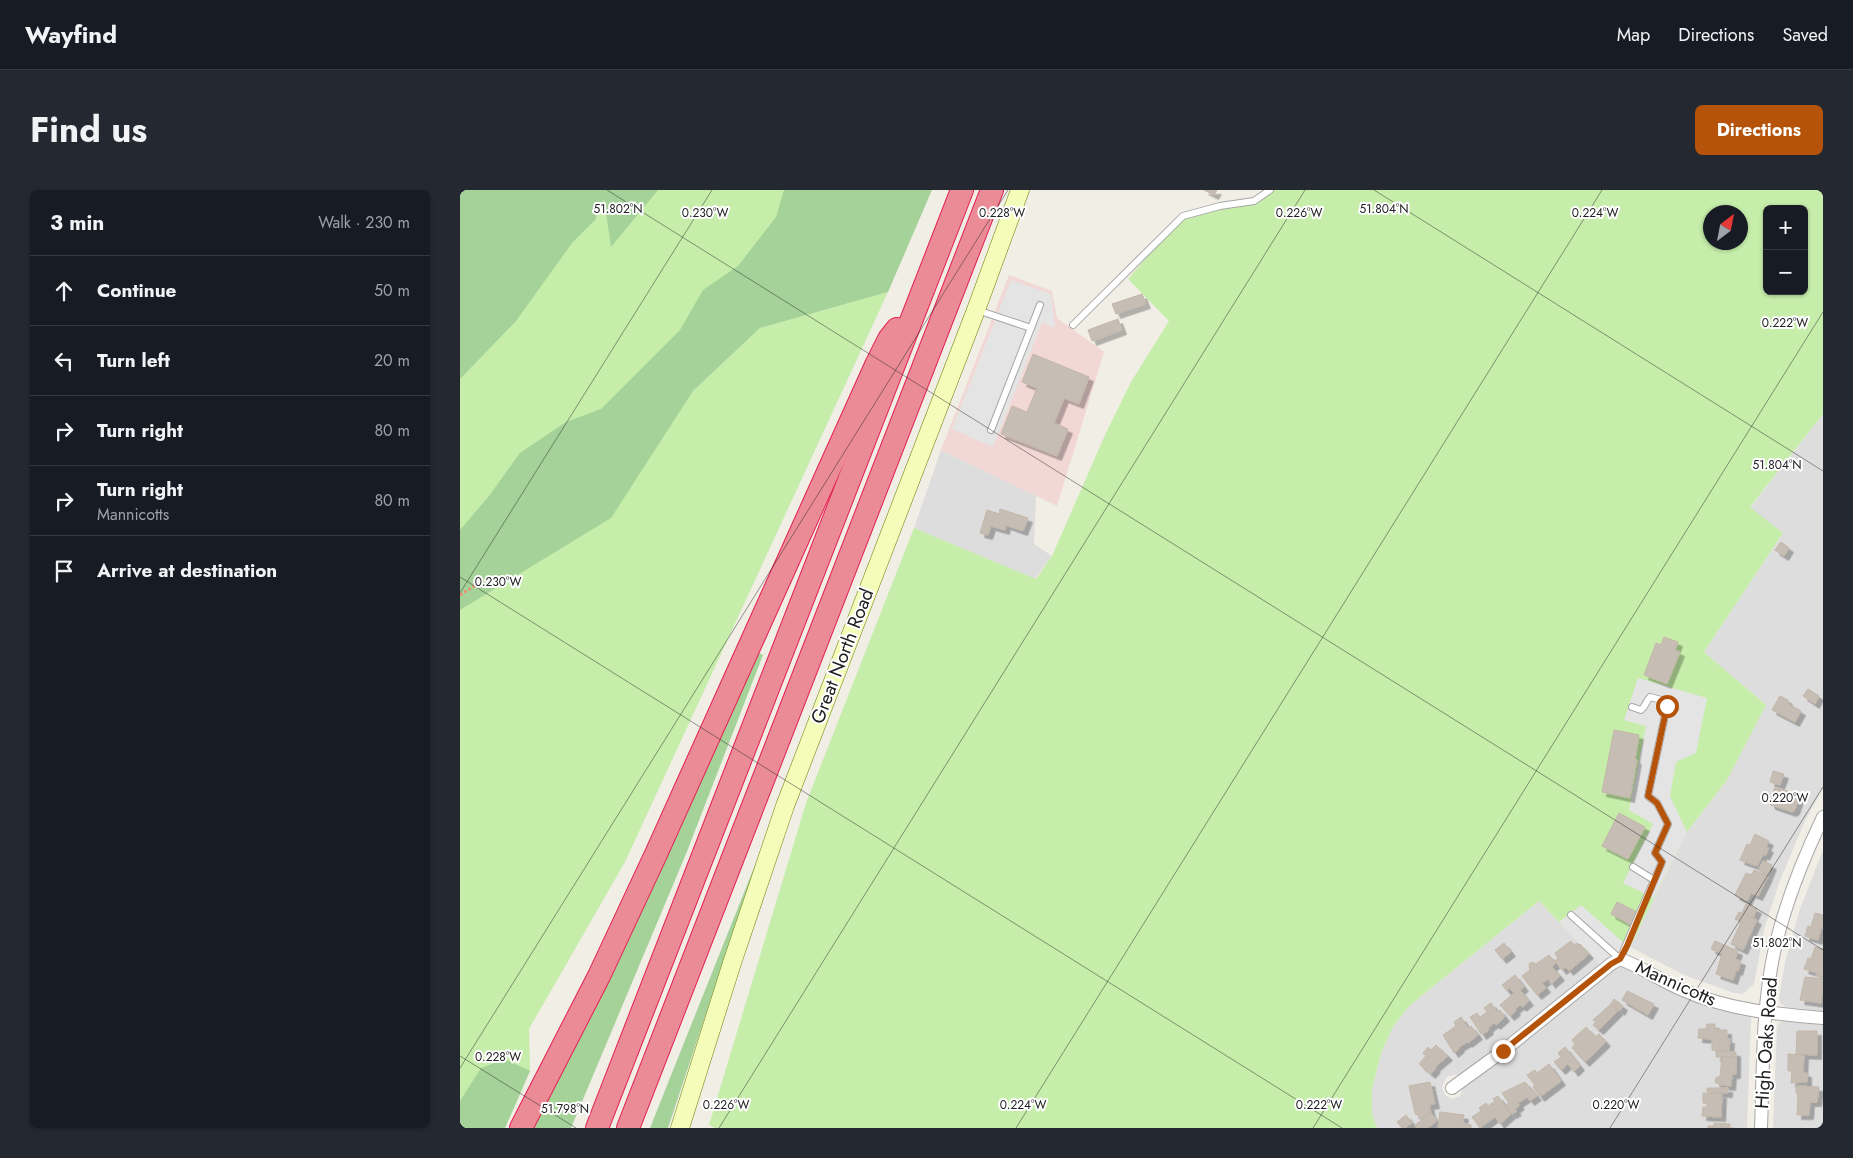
<!DOCTYPE html>
<html lang="en">
<head>
<meta charset="utf-8">
<style>
  :root { --surface:#171b24; --page:#242831; --text:#f1f3f6; --muted:#9ea1a6; --line:#363941; --accent:#b45309 }
  body { margin:0; font-family:Jost,sans-serif; background:var(--page); color:var(--text) }
  .controls { position:absolute; right:15px; top:15px; display:grid; overflow:hidden; border-radius:8px; box-shadow:0 1px 4px #0004 }
  .controls button { width:45px; height:45px; display:grid; place-items:center; padding:0; border:0; border-bottom:1px solid var(--line); background:var(--surface); color:var(--text); font:25px sans-serif }
  .compass { position:absolute; left:1243px; top:15px; width:45px; height:45px; border-radius:50%; background:var(--surface); box-shadow:0 1px 4px #0004; rotate:32deg }
  .stop { position:absolute; width:15px; height:15px; margin:-11px; border:4px solid #b45309; border-radius:50%; background:#fff }
  .stop.end { background:#b45309; border-color:#fff; box-shadow:0 1px 5px #0008 }
  .list { margin:0; padding:0; list-style:none }
  h2 { display:flex; justify-content:space-between; align-items:center; height:65px; margin:0; padding:0 20px; font-size:21px }
  h2 small { font-size:16px; font-weight:400; color:var(--muted) }
  .list li { display:grid; grid-template-columns:32px 1fr auto; gap:15px; align-items:center; box-sizing:border-box; height:70px; padding:0 20px; border-top:1px solid var(--line) }
  .list b { display:block; font-size:19px; white-space:nowrap }
  .list p { margin:0; font-size:16px; white-space:nowrap; color:var(--muted) }
  .list em { font-size:16px; font-style:normal; color:var(--muted) }
  .icon { flex:none; width:28px; height:28px; fill:none; stroke:currentColor; stroke-width:2; stroke-linecap:round; stroke-linejoin:round }
  .map { position:relative; flex:none; width:1363px; height:938px; overflow:hidden; border-radius:8px }
  header { display:flex; align-items:center; gap:30px; box-sizing:border-box; height:70px; padding:0 25px; background:var(--surface); border-bottom:1px solid var(--line) }
  header strong { font-size:24px }
  nav { display:flex; gap:28px; margin-inline-start:auto; font-size:18px }
  .intro { display:flex; align-items:center; justify-content:space-between; box-sizing:border-box; height:120px; padding:0 30px }
  h1 { margin:0; font-size:35px }
  .button { padding:12px 22px; border-radius:8px; background:var(--accent); color:#fff; font-size:18px; font-weight:700 }
  main { display:flex; gap:30px; padding:0 30px }
  aside { flex:1; background:var(--surface); border-radius:8px; box-shadow:0 1px 4px #0004 }
  .map>svg:first-child { display:block }
  .residential { fill:#dedddd }
  .commercial { fill:#f2d8d5 }
  .grass { fill:#c6edaa; fill-rule:evenodd }
  .forest { fill:#a5d299 }
  .parking { fill:#e4e4e4 }
  .building { fill:#c6beb5; stroke:#c3b6a8; filter:url(#shadow) }
  .lines { fill:none; stroke-linecap:round; stroke-linejoin:round }
  .lane-casing { stroke:#a7a7a7; stroke-width:8 }
  .street-casing { stroke:#a7a7a7; stroke-width:14 }
  .secondary-casing { stroke:#667e00; stroke-width:19 }
  .highway-casing { stroke:#e31f53; stroke-width:24 }
  .path { stroke:#ff8469; stroke-width:2.5; stroke-dasharray:2.5 2.5; stroke-linecap:butt }
  .lane { stroke:#fff; stroke-width:6 }
  .street { stroke:#fff; stroke-width:12 }
  .secondary { stroke:#f3fcb9; stroke-width:18 }
  .highway { stroke:#eb8b95; stroke-width:22 }
  .route { stroke:#b45309; stroke-width:6 }
  .ticks { fill:none; stroke:#202020; stroke-width:1; stroke-opacity:0.45 }
  .labels { text-anchor:middle; dominant-baseline:central; stroke-width:4; stroke-linejoin:round; paint-order:stroke }
  .street-label { font-size:19px; fill:#202020; stroke:#fff }
  .ticks-label { font-size:12px; text-anchor:middle; fill:#202020; stroke:#fff; stroke-width:4; stroke-linejoin:round; paint-order:stroke }
</style>
</head>
<body>
<header>
<strong>Wayfind</strong>
<nav><a>Map</a><a>Directions</a><a>Saved</a></nav>
</header>
<div class="intro"><h1>Find us</h1><a class="button">Directions</a></div>
<main>
<aside>
<h2>3 min<small>Walk · 230 m</small></h2>
<ul class="list">
<li><svg class="icon" aria-label="ahead" viewBox="0 0 24 24"><path d="M12 20V5M6 11l6-6 6 6"/></svg><div><b>Continue</b></div><em>50 m</em></li>
<li><svg class="icon" aria-label="left" viewBox="0 0 24 24"><path d="M17 20v-9H6M10 6l-5 5 5 5"/></svg><div><b>Turn left</b></div><em>20 m</em></li>
<li><svg class="icon" aria-label="right" viewBox="0 0 24 24"><path d="M7 20v-9h11M14 6l5 5-5 5"/></svg><div><b>Turn right</b></div><em>80 m</em></li>
<li><svg class="icon" aria-label="right" viewBox="0 0 24 24"><path d="M7 20v-9h11M14 6l5 5-5 5"/></svg><div><b>Turn right</b><p>Mannicotts</p></div><em>80 m</em></li>
<li><svg class="icon" aria-label="arrive" viewBox="0 0 24 24"><path d="M6 21V4h12l-3 4 3 4H6"/></svg><div><b>Arrive at destination</b></div></li>
</ul>
</aside>
<div class="map">
<svg width="1363" height="938" viewBox="0 0 1363 938">
  <defs>
    <filter id="shadow"><feDropShadow dx="4.5" dy="4.5" stdDeviation="0" flood-color="#0004"/></filter>
  </defs>
  <rect width="100%" height="100%" fill="#f1eee6"/>
  <g class="residential">
    <polygon points="1363,224 1363,598 1344,633 1319,693 1304,740 1294,794 1283,804 1274,803 1224,785 1170,757 1227,642 1267,590 1306,515 1244,462 1323,343 1290,318"/>
    <polygon points="481,260 576,306 574,354 592,366 575,389 454,338"/>
    <polygon points="1363,660 1363,821 1326,817 1320,813 1319,808 1326,768 1340,719"/>
    <polygon points="1079,711 1141,776 1005,884 988,886 986,888 982,897 985,905 992,909 1000,906 1004,894 1159,775 1291,827 1287,938 917,938 912,924 912,900 921,863 933,837 949,816"/>
    <polygon points="1323,831 1363,835 1363,938 1313,938 1317,838 1319,833"/>
  </g>
  <polygon class="commercial" points="549,85 592,101 597,128 644,162 597,316 481,260"/>
  <g class="grass">
    <polygon points="0,0 351,0 224,180 0,362"/>
    <path d="M 810,0 L 1363,0 L 1363,224 L 1290,317 L 1323,343 L 1244,462 L 1306,515 L 1267,590 L 1227,642 L 1170,757 L 1164,754 L 1141,776 L 1079,711 L 949,816 L 933,837 L 921,863 L 912,900 L 912,924 L 917,938 L 255,938 L 249,935 L 346,613 L 454,338 L 576,389 L 592,366 L 645,245 L 671,192 L 709,131 L 668,89 L 723,26 L 794,11 ZM 1307,19 L 1344,19 L 1344,101 L 1307,101 ZM 1250,22 L 1280,22 L 1280,52 L 1250,52 Z"/>
    <polygon points="428,102 165,672 69,839 70,881 45,938 0,938 0,420 300,138"/>
  </g>
  <g class="forest">
    <polygon points="0,0 198,0 151,57 144,9 135,30 112,53 56,131 0,189"/>
    <polygon points="324,0 472,0 428,102 300,138 233,201 151,328 0,420 0,340 29,306 60,263 106,232 141,219 220,140 243,100 278,76 316,27"/>
    <polygon points="295,461 303,465 226,664 111,938 71,938"/>
    <polygon points="297,670 208,938 190,938"/>
    <polygon points="45,869 70,881 45,938 0,938 0,911 21,878"/>
  </g>
  <g class="parking">
    <polygon points="551,90 591,104 595,138 582,133 533,257 492,239"/>
    <polygon points="1178,488 1247,508 1236,563 1216,572 1210,606 1227,642 1194,708 1163,693 1193,634 1169,620 1186,536 1164,530"/>
    <polygon points="1121,715 1165,754 1141,776 1099,732"/>
  </g>
  <g class="building">
    <polygon points="744,0 757,0 754,5"/>
    <polygon points="682,104 686,114 656,124 652,114"/>
    <polygon points="658,129 662,140 632,151 628,140"/>
    <polygon points="573,164 629,187 619,214 604,208 594,233 608,239 597,266 541,244 552,216 567,222 577,198 562,192"/>
    <polygon points="540,319 568,328 563,341 546,335 545,340 531,336 528,345 520,343 527,320 539,324"/>
    <polygon points="1321,352 1329,358 1324,366 1315,360"/>
    <polygon points="1204,447 1218,452 1215,460 1220,462 1207,494 1184,485 1196,453 1201,455"/>
    <polygon points="1348,499 1359,506 1355,514 1343,506"/>
    <polygon points="1320,506 1328,510 1327,513 1341,521 1335,532 1312,520"/>
    <polygon points="1154,540 1179,545 1175,569 1177,570 1170,608 1142,602"/>
    <polygon points="1313,581 1324,584 1320,595 1310,592"/>
    <polygon points="1315,597 1340,605 1335,620 1332,622 1311,615 1310,612"/>
    <polygon points="1159,623 1185,637 1168,669 1142,656"/>
    <polygon points="1295,644 1309,651 1306,657 1309,658 1305,666 1303,664 1297,676 1280,670 1287,654 1290,655"/>
    <polygon points="1303,671 1312,675 1308,685 1298,680"/>
    <polygon points="1294,680 1308,686 1298,706 1291,703 1287,711 1275,705 1286,683 1291,685"/>
    <polygon points="1157,712 1177,722 1171,735 1151,724"/>
    <polygon points="1286,714 1297,719 1293,728 1282,723"/>
    <polygon points="1279,722 1297,730 1283,760 1271,754 1281,732 1275,729"/>
    <polygon points="1355,723 1363,725 1363,739 1361,738 1358,750 1345,746 1348,736 1351,737"/>
    <polygon points="1111,751 1114,755 1117,753 1119,755 1120,754 1129,764 1109,781 1106,777 1102,780 1095,771 1098,768 1095,763"/>
    <polygon points="1255,751 1278,761 1275,769 1281,771 1278,781 1276,780 1273,790 1256,784 1262,764 1251,759"/>
    <polygon points="1044,753 1051,762 1042,769 1035,760"/>
    <polygon points="1355,757 1363,759 1363,787 1356,785 1357,783 1344,779 1348,768 1351,769"/>
    <polygon points="1089,765 1096,773 1092,777 1100,786 1091,794 1088,789 1082,793 1086,798 1077,805 1062,786 1070,780 1069,774 1072,772 1076,774"/>
    <polygon points="1055,785 1064,797 1060,800 1069,811 1062,817 1060,815 1055,819 1056,821 1050,826 1040,815 1054,803 1050,798 1047,801 1042,795"/>
    <polygon points="1345,787 1363,789 1361,813 1340,810"/>
    <polygon points="1167,801 1194,814 1188,825 1162,810"/>
    <polygon points="1154,809 1163,816 1160,821 1151,814"/>
    <polygon points="1031,813 1037,822 1040,820 1045,827 1036,835 1034,833 1028,838 1029,840 1022,845 1010,827 1017,823 1020,827 1027,822 1024,818"/>
    <polygon points="1151,814 1158,821 1139,840 1133,835 1136,832 1133,830"/>
    <polygon points="1001,827 1008,838 1011,836 1018,845 1008,853 1007,852 999,857 1000,858 994,863 983,845 996,836 994,832"/>
    <polygon points="1247,834 1255,834 1255,840 1267,840 1267,849 1270,849 1269,861 1252,860 1252,849 1238,848 1239,839 1246,839"/>
    <polygon points="1126,837 1136,847 1139,844 1146,852 1125,872 1112,858 1115,854 1112,850"/>
    <polygon points="1337,841 1357,841 1357,865 1336,864"/>
    <polygon points="976,855 988,866 975,877 976,878 971,884 959,874 966,866 963,863 968,857 971,860"/>
    <polygon points="1105,857 1120,876 1114,882 1108,874 1101,880 1094,872 1101,867 1098,863"/>
    <polygon points="1257,861 1276,862 1276,867 1256,867"/>
    <polygon points="1328,864 1344,865 1343,882 1347,883 1347,892 1331,893 1332,881 1328,881"/>
    <polygon points="1262,867 1276,867 1276,884 1272,884 1271,896 1260,895 1255,892 1256,888 1260,886"/>
    <polygon points="1089,874 1101,891 1080,907 1073,897 1075,895 1067,885 1075,880 1077,883"/>
    <polygon points="970,892 975,914 969,915 971,923 959,929 958,924 956,925 954,919 949,896"/>
    <polygon points="1065,892 1077,906 1070,911 1067,907 1058,913 1060,915 1055,919 1057,921 1052,924 1046,915 1049,913 1042,903"/>
    <polygon points="1336,896 1359,897 1357,912 1350,912 1349,925 1337,925 1338,904 1336,903"/>
    <polygon points="1247,898 1268,898 1268,903 1247,902"/>
    <polygon points="1243,903 1262,904 1261,927 1242,926 1243,917 1247,917 1248,914 1243,913"/>
    <polygon points="1038,906 1051,924 1040,934 1035,927 1020,938 1012,927 1021,921 1019,918 1026,913 1028,916 1035,911 1033,909"/>
    <polygon points="980,922 1004,925 1003,933 1011,935 1011,938 978,938"/>
    <polygon points="971,923 977,931 967,938 957,938 955,935"/>
    <polygon points="946,925 952,933 945,938 942,938 937,932"/>
    <polygon points="1254,933 1270,934 1270,938 1248,938 1248,936 1254,936"/>
  </g>
  <g class="lines">
    <defs>
      <g id="lane">
        <polyline points="517,120 571,138"/>
        <polyline points="613,135 723,26 760,16 794,11 810,0"/>
        <polyline points="531,240 580,115"/>
        <polyline points="1173,677 1194,690"/>
        <path d="M 1111,725 L 1160,769 L 1202,672 L 1195,663 L 1208,634 L 1197,613 L 1188,606 L 1207,516 L 1205,511 L 1190,507 C 1186,511 1186,516 1181,520 L 1172,517"/>
      </g>
      <g id="street">
        <path d="M 992,898 L 1043,861 L 1151,774 L 1160,769 C 1182,777 1201,791 1223,800 C 1268,820 1315,824 1363,828"/>
        <path d="M 1301,938 C 1303,885 1302,831 1311,778 C 1320,725 1340,675 1363,627"/>
      </g>
      <polyline id="secondary" points="220,938 272,773 325,616 516,120 560,0"/>
      <g id="highway">
        <polyline points="61,938 139,786 196,664 417,173 429,149 437,139"/>
        <polyline points="137,938 502,0"/>
        <polyline points="168,938 532,0"/>
      </g>
    </defs>
    <use href="#lane" class="lane-casing"/>
    <use href="#street" class="street-casing"/>
    <use href="#secondary" class="secondary-casing"/>
    <use href="#highway" class="highway-casing"/>
    <polyline class="path" points="0,405 27,388"/>
    <use href="#lane" class="lane"/>
    <use href="#street" class="street"/>
    <use href="#secondary" class="secondary"/>
    <use href="#highway" class="highway"/>
  </g>
  <g class="lines">
    <polyline class="route" points="1043,861 1151,774 1160,769 1167,756 1202,672 1195,663 1208,634 1197,613 1188,606 1207,516"/>
  </g>
  <path class="ticks" d="M 147,0 L 1363,760M 914,0 L 1363,281M 0,387 L 882,938M 0,403 L 252,0M 0,866 L 116,938M 0,878 L 548,0M 259,938 L 845,0M 556,938 L 1142,0M 853,938 L 1363,122M 1150,938 L 1363,597"/>
  <g class="labels">
    <g class="street-label">
      <text transform="translate(382 466) rotate(-69)">Great North Road</text>
      <text transform="translate(1216 793) rotate(24)">Mannicotts</text>
      <text transform="translate(1306 853) rotate(-86)">High Oaks Road</text>
    </g>
  </g>
  <g class="ticks-label">
    <text x="158" y="23">51.802°N</text>
    <text x="924" y="23">51.804°N</text>
    <text x="245" y="27">0.230°W</text>
    <text x="542" y="27">0.228°W</text>
    <text x="839" y="27">0.226°W</text>
    <text x="1135" y="27">0.224°W</text>
    <text x="1325" y="137">0.222°W</text>
    <text x="1317" y="279">51.804°N</text>
    <text x="38" y="396">0.230°W</text>
    <text x="1325" y="612">0.220°W</text>
    <text x="1317" y="757">51.802°N</text>
    <text x="38" y="871">0.228°W</text>
    <text x="266" y="919">0.226°W</text>
    <text x="563" y="919">0.224°W</text>
    <text x="859" y="919">0.222°W</text>
    <text x="1156" y="919">0.220°W</text>
    <text x="105" y="923">51.798°N</text>
  </g>
</svg>
<div class="controls">
<button>+</button>
<button>−</button>
</div>
<svg class="compass" viewBox="-18 -18 36 36"><path d="M0-13l5 13h-10z" fill="#e53935"/><path d="M0 13l5-13h-10z" fill="#9ea1a6"/></svg>
<div class="stop" style="left:1207px;top:516px"></div>
<div class="stop end" style="left:1043px;top:861px"></div>
</div>
</main>
</body>
</html>
